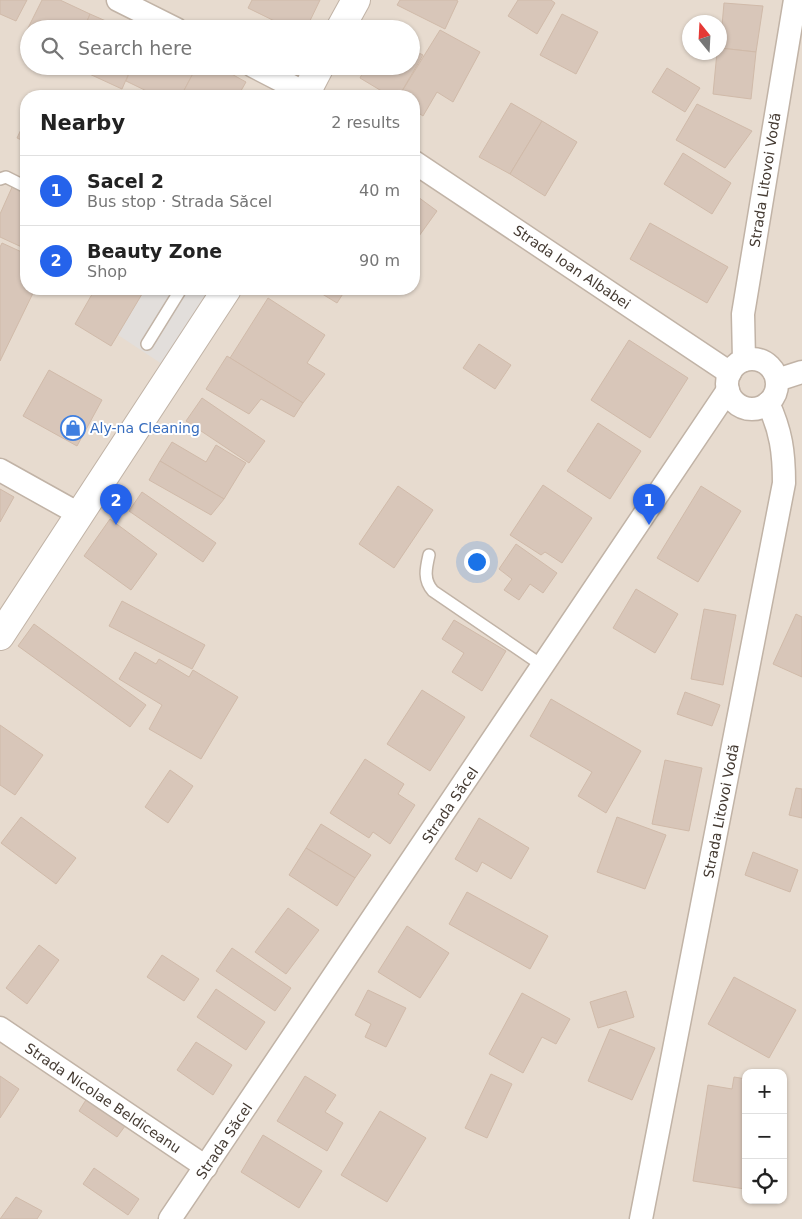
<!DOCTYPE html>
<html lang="en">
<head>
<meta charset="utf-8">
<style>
  :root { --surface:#fff; --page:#f2f2f2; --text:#222; --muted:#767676; --line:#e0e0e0; --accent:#2563eb }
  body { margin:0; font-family:"DejaVu Sans",sans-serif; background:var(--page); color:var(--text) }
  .controls { position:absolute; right:15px; bottom:15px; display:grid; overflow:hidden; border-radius:10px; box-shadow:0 1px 4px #0004 }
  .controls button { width:45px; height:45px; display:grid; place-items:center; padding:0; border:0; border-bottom:1px solid var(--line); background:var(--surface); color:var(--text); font:25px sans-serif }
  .compass { position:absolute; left:682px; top:15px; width:45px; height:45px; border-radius:50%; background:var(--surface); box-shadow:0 1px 4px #0004; rotate:342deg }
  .you { position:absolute; left:476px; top:561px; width:18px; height:18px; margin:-12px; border:4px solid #fff; border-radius:50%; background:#1a73e8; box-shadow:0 0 0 8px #1a73e833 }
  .badge { display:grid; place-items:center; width:32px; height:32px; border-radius:50%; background:var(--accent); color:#fff; font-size:16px; font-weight:700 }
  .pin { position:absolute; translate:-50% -41px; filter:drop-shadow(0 1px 2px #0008) }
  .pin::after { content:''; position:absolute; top:26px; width:18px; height:15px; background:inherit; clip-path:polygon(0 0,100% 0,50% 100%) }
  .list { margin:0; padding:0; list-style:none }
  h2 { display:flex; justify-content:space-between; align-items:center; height:65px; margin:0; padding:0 20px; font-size:21px }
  h2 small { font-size:16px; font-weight:400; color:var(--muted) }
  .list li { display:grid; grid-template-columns:32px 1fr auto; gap:15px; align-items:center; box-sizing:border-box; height:70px; padding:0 20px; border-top:1px solid var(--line) }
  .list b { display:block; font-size:19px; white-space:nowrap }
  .list p { margin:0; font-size:16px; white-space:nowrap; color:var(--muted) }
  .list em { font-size:16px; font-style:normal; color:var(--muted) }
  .icon { flex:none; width:28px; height:28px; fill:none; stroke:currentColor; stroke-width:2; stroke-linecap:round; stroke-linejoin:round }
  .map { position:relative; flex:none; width:802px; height:1219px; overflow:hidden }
  .search { position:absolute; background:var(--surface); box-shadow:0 1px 4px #0004; left:20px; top:20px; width:400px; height:55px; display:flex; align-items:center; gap:12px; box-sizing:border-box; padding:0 18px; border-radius:28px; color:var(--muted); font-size:19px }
  .panel { position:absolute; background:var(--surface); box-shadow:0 1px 4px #0004; left:20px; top:90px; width:400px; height:205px; border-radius:20px }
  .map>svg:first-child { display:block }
  .residential { fill:#e7dbcf; fill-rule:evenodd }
  .parking { fill:#e2dedb }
  .building { fill:#d8c6b9; stroke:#d0baa9 }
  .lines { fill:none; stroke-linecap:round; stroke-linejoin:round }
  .service-casing { stroke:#c1b3a6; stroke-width:14 }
  .minor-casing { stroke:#c1b3a6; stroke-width:25 }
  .tertiary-casing { stroke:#c1b3a6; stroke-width:30 }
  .service { stroke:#fff; stroke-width:11 }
  .minor { stroke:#fff; stroke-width:22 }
  .tertiary { stroke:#fff; stroke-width:28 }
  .labels { text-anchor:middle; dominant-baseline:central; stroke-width:4; stroke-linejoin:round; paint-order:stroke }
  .street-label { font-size:14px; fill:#443a32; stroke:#fff }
  .shop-label { font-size:14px; fill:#366cbe; stroke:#fff; text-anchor:start }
</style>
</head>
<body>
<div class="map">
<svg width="802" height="1219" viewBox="0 0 802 1219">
  <rect width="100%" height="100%" fill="#f2eae1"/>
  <path class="residential" d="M 0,0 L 802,0 L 802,1219 L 0,1219 ZM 690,22 L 720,22 L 720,52 L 690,52 ZM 29,29 L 411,29 L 411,66 L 29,66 ZM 26,96 L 414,96 L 414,289 L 26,289 ZM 746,1073 L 783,1073 L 783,1200 L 746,1200 Z"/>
  <polygon class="parking" points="145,289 217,289 165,366 118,335"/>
  <g class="building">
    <polygon points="0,0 27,0 16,21 0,14"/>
    <polygon points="42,0 60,0 90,14 84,29 29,29 29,46 21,42"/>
    <polygon points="252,0 320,0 306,29 291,29 248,8"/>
    <polygon points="400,0 456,0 458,1 445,29 397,5"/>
    <polygon points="518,0 551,0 555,3 537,34 508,16"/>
    <polygon points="724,3 763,6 756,52 720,48"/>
    <polygon points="90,14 124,29 84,29"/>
    <polygon points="562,14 598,32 576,74 540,55"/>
    <polygon points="440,30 480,52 453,102 437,92 423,116 414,110 414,96 399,96"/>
    <polygon points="720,48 756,52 751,99 713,94 717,52 720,52"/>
    <polygon points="411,49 423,55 399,96 390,96 360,78 366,66 411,66"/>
    <polygon points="72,66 132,66 122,89"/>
    <polygon points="132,66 197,66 181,96 157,96 126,81"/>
    <polygon points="197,66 217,66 246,82 238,96 181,96"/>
    <polygon points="667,68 700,88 685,112 652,92"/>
    <polygon points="511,103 542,121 510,174 479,157"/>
    <polygon points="697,104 752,131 725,168 676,140"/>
    <polygon points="26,119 26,142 17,138"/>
    <polygon points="542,121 577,142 545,196 510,174"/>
    <polygon points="683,153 731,183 712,214 664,184"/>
    <polygon points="13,185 26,191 26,249 0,237 0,214"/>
    <polygon points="414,194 437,211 414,243"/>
    <polygon points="650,223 728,267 707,303 630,259"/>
    <polygon points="2,243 26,254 26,289 35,289 0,361 0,247"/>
    <polygon points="95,289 145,289 111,346 75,324"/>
    <polygon points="314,289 346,289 337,303"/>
    <polygon points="268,298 325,335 307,363 325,374 303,403 230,358"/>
    <polygon points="629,340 688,378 650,438 591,400"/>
    <polygon points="479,344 511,365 495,389 463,368"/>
    <polygon points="227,356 303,403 294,417 261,399 249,414 206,389"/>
    <polygon points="49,370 102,400 77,446 23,416"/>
    <polygon points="202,398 265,441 249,463 186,421"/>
    <polygon points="598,423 641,451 610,499 567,471"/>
    <polygon points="172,442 206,462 216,445 246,463 224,499 160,461"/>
    <polygon points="160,461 224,499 211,515 149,480"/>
    <polygon points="543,485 592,518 562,563 545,552 541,555 510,535"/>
    <polygon points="398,486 433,510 394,568 359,544"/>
    <polygon points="701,486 741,511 698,582 657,558"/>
    <polygon points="0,489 14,497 0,522"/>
    <polygon points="142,492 216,543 203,562 129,511"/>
    <polygon points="110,519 157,554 131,590 84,556"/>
    <polygon points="516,544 557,573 543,593 530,584 519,600 504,590 512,579 499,569"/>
    <polygon points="636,589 678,614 655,653 613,628"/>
    <polygon points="122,601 205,645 192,669 109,626"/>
    <polygon points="704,609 736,615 723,685 691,679"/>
    <polygon points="796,614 802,617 802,677 773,664"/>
    <polygon points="454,620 506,651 482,691 452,672 464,653 442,639"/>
    <polygon points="34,624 146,705 130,727 18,646"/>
    <polygon points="135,652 156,664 159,659 189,677 193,670 238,697 201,759 149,729 162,705 119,679"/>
    <polygon points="422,690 465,717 430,771 387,744"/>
    <polygon points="685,692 720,705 712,726 677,714"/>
    <polygon points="551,699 641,751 606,813 578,796 592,772 530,736"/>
    <polygon points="0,725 43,755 15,795 0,785"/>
    <polygon points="365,759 404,784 398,794 415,805 390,844 373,832 369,838 330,813"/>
    <polygon points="665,760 702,768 689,831 652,824"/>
    <polygon points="170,770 193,786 168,823 145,807"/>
    <polygon points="796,788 802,789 802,818 789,815"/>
    <polygon points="21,817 76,858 56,884 1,843"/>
    <polygon points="617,817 666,835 645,889 597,872"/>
    <polygon points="479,818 529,848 511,879 482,862 477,872 455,859"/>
    <polygon points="321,824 371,855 355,878 306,848"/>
    <polygon points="306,848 355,878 337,906 289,875"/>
    <polygon points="753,852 798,870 790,892 745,875"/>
    <polygon points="467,892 548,936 530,969 449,924"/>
    <polygon points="288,908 319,930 286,974 255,952"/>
    <polygon points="407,926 449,953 420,998 378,972"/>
    <polygon points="39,945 59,960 27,1004 6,988"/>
    <polygon points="232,948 291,988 275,1011 216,971"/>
    <polygon points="162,955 199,979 184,1001 147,977"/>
    <polygon points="734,977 796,1010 769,1058 708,1024"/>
    <polygon points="216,989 265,1022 246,1050 197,1017"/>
    <polygon points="368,990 406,1008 386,1047 365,1037 371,1024 355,1015"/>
    <polygon points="626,991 634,1017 598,1028 590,1002"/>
    <polygon points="522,993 570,1019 556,1044 542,1037 523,1073 489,1054"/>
    <polygon points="610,1029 655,1048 632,1100 588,1081"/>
    <polygon points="196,1042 232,1065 213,1095 177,1070"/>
    <polygon points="491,1074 512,1084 487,1138 465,1128"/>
    <polygon points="0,1076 19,1089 0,1118"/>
    <polygon points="305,1076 336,1095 325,1112 343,1123 327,1151 277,1121"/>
    <polygon points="734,1077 746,1079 745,1189 693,1181 708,1085 732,1089"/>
    <polygon points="89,1095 128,1122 117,1137 79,1111"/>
    <polygon points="380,1111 426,1138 387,1202 341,1175"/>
    <polygon points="263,1135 322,1171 299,1208 241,1172"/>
    <polygon points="94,1168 139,1199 128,1215 83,1184"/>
    <polygon points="16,1197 42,1211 37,1219 0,1219"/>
  </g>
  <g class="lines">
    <defs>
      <g id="service">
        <polyline points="0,179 6,177 26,187"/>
        <polyline points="147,344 181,289"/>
        <path d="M 429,555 C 426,568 423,580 433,591 L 543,666"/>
      </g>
      <g id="minor">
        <polyline points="118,0 176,29"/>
        <polyline points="253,66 311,96"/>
        <polyline points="414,162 730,373"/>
        <circle cx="752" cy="384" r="25"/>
        <polyline points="744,360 743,314 795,0"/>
        <polyline points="777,380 802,372"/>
        <polyline points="0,470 79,514"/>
        <polyline points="0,1028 206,1167"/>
        <polyline points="170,1219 728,390"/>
        <path d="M 641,1219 L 784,483 C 784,452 781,431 768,403"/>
      </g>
      <g id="tertiary">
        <polyline points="340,29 356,0"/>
        <polyline points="307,96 306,93 320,66"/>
        <polyline points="0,636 227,289"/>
      </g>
    </defs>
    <use href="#service" class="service-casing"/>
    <use href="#minor" class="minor-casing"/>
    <use href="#tertiary" class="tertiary-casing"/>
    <use href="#service" class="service"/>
    <use href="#minor" class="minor"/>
    <use href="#tertiary" class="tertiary"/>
  </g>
  <defs>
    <symbol id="shop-ring" viewBox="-11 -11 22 22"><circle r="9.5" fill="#fff" stroke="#3f7fe0" stroke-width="1.5"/><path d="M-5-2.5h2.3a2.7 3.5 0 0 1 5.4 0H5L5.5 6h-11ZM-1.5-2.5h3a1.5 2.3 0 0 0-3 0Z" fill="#3f7fe0"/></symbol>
  </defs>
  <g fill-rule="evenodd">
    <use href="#shop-ring" x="59" y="414" width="28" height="28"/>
  </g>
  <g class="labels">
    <g class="street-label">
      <text transform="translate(765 180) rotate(-81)">Strada Litovoi Vodă</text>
      <text transform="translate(572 267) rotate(34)">Strada Ioan Albabei</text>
      <text transform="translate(450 805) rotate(-56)">Strada Săcel</text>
      <text transform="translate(721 811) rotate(-79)">Strada Litovoi Vodă</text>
      <text transform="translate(103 1098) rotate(34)">Strada Nicolae Beldiceanu</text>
      <text transform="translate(224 1141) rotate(-56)">Strada Săcel</text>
    </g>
    <g class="shop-label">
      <text x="90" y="428">Aly-na Cleaning</text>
    </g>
  </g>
</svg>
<div class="controls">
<button>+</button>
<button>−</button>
<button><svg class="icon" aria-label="locate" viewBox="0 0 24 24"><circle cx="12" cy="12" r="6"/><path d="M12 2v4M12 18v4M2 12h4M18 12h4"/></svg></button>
</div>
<svg class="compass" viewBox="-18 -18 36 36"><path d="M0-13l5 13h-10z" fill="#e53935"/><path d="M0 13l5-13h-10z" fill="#767676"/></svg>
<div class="you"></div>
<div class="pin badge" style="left:649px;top:525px">1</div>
<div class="pin badge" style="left:116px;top:525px">2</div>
<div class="search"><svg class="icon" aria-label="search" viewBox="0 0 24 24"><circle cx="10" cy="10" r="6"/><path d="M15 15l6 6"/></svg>Search here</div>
<section class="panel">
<h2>Nearby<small>2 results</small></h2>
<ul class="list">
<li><span class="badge">1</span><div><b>Sacel 2</b><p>Bus stop · Strada Săcel</p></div><em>40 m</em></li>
<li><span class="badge">2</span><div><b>Beauty Zone</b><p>Shop</p></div><em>90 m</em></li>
</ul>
</section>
</div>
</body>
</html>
